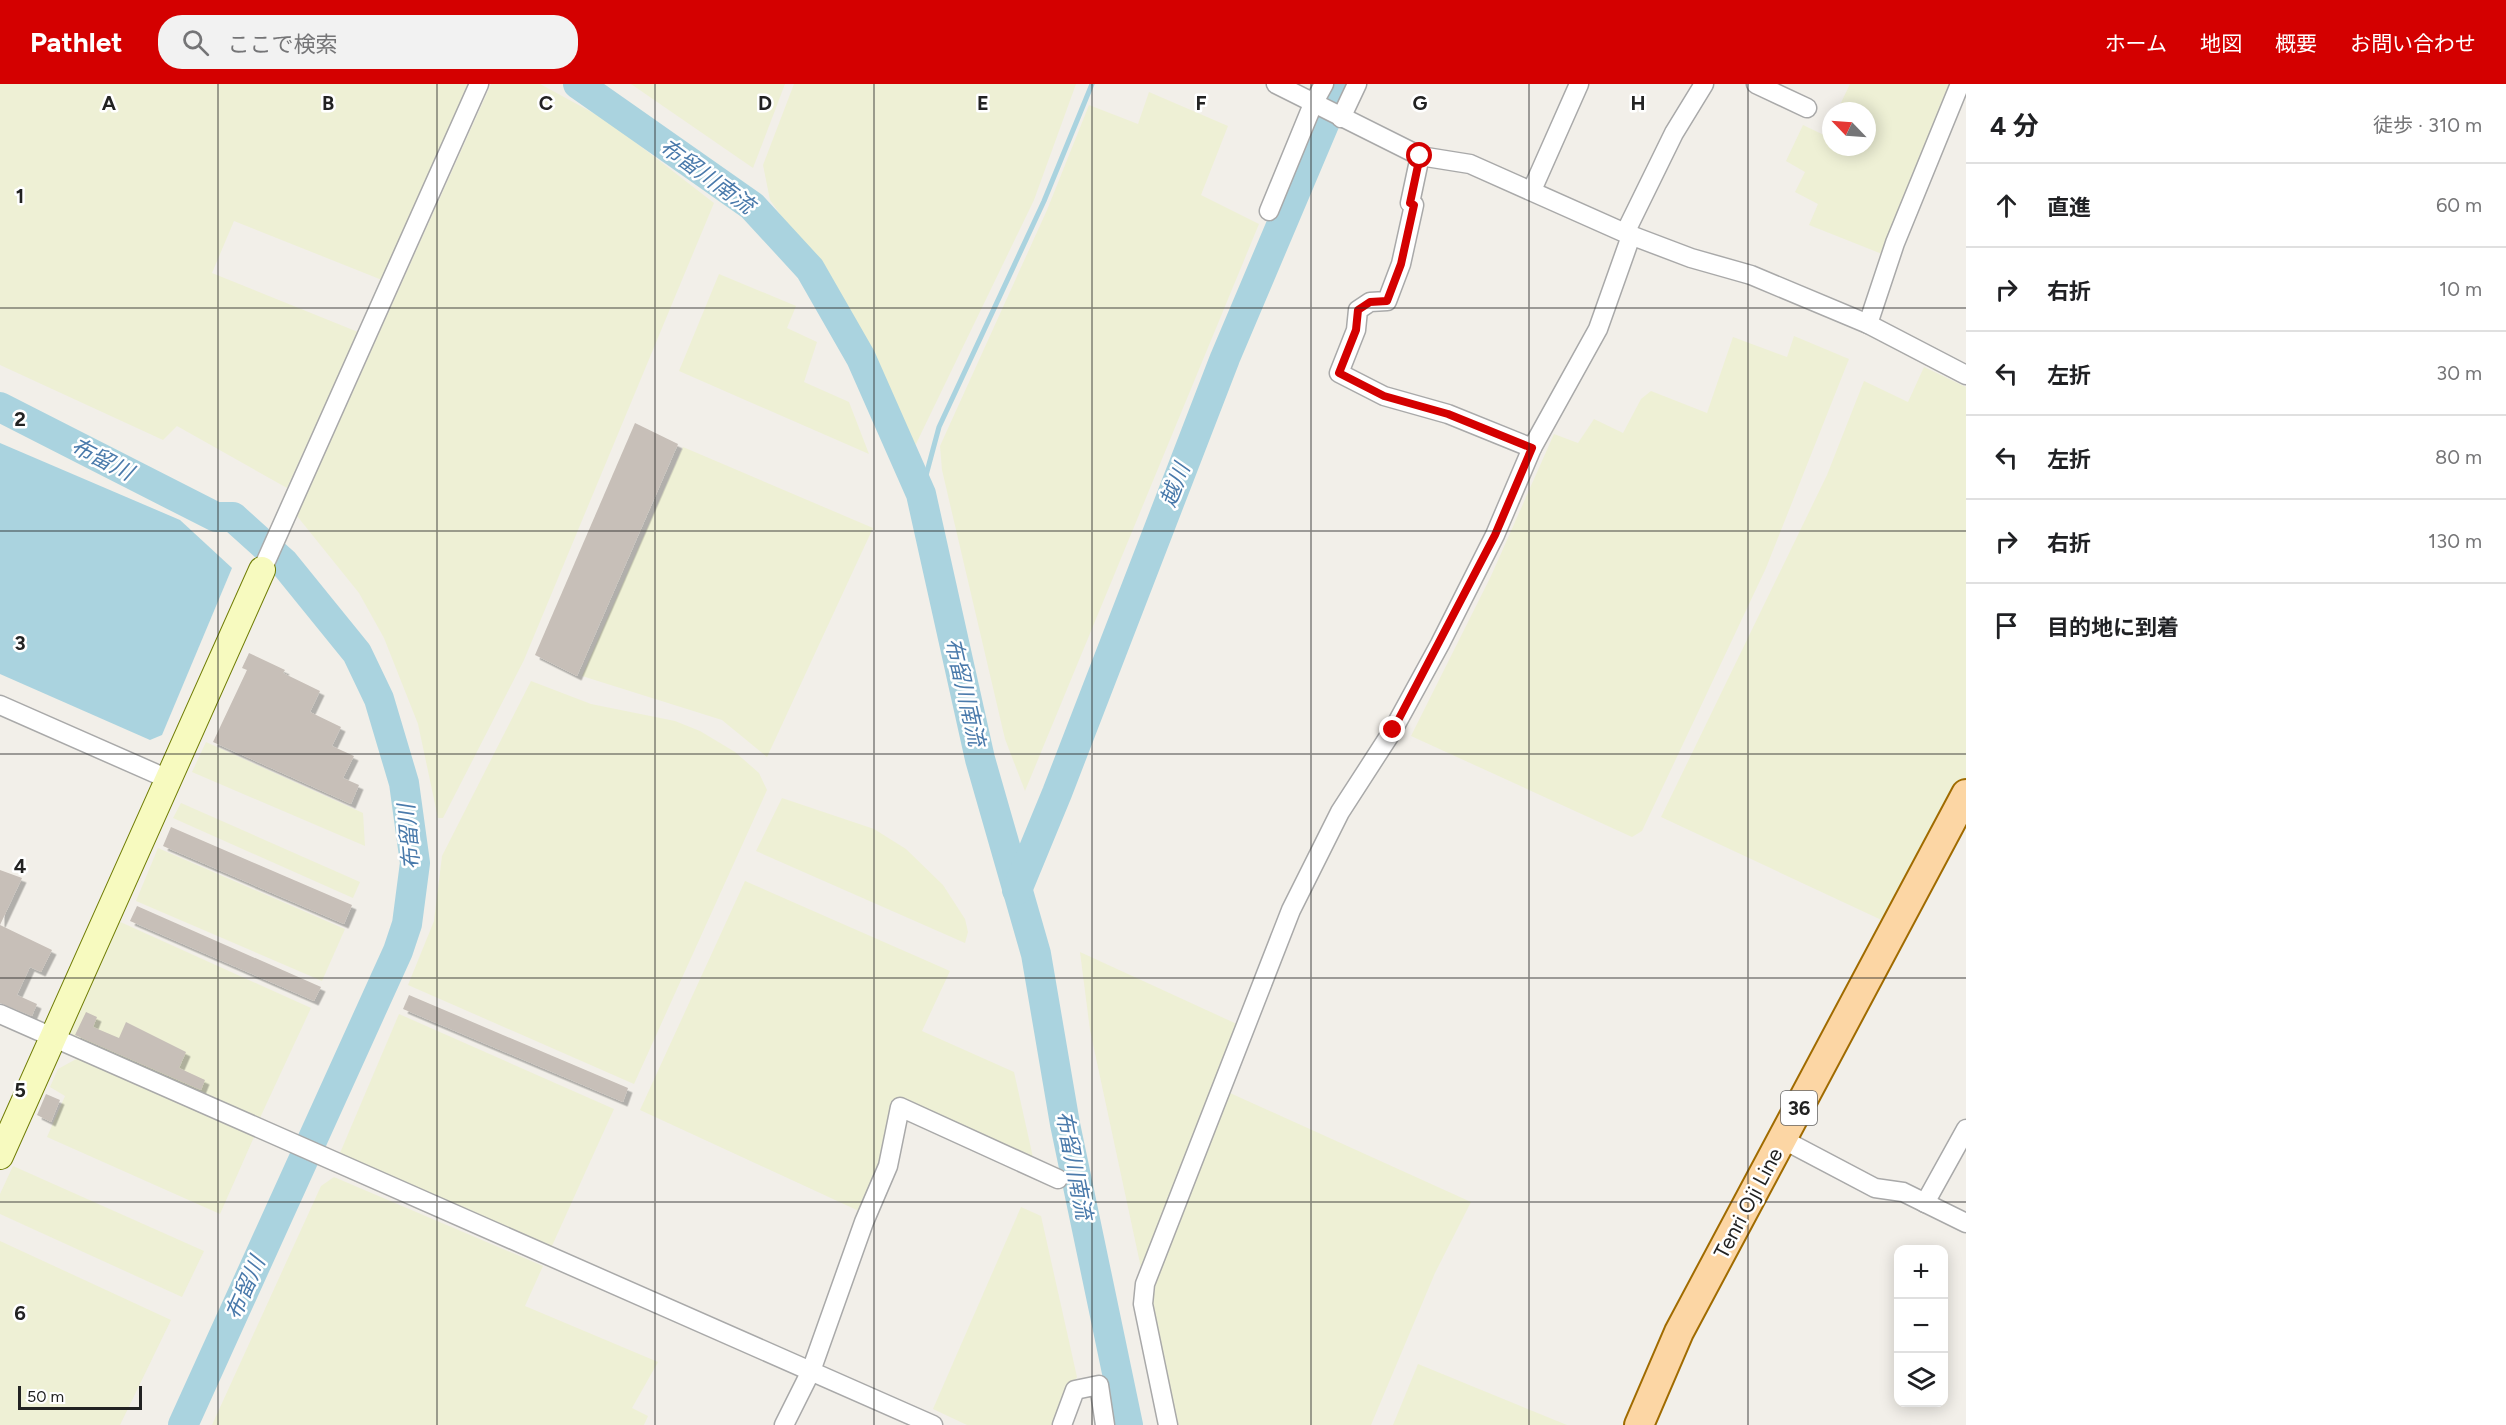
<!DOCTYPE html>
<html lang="ja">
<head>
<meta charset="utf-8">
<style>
  :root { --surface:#fff; --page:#f2f2f2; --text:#202124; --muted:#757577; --line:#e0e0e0; --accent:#d40000 }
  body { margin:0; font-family:Figtree,"Noto Sans JP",sans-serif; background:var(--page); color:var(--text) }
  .controls { position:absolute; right:18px; bottom:18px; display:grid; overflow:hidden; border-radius:12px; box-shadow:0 3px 15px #0003 }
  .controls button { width:54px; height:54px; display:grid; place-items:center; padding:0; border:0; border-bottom:2px solid var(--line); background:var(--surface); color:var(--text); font:30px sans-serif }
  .compass { position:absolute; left:1822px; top:18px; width:54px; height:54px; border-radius:50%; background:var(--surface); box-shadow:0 3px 15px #0003; rotate:295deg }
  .scale { position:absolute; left:18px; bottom:15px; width:124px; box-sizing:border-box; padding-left:6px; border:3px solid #222; border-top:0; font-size:16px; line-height:21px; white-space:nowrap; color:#222; -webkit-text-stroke:4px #fff; paint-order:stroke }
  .stop { position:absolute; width:18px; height:18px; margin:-14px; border:4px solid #d40000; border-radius:50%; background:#fff }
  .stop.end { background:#d40000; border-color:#fff; box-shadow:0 2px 6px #0008 }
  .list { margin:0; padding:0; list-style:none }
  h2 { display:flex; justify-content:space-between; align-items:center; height:78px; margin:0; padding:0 24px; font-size:26px }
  h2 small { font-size:20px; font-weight:400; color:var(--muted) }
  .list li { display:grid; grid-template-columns:39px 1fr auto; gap:18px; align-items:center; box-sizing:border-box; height:84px; padding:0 24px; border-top:2px solid var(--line) }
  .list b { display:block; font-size:22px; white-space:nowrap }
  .list em { font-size:20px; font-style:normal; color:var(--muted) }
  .icon { flex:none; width:33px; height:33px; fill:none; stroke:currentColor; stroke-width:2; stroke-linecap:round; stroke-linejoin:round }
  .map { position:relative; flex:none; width:1966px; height:1341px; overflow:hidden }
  header { display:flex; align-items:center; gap:36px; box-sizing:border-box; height:84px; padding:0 30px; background:var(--accent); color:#fff }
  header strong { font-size:28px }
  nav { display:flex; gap:33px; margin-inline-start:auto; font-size:21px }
  .search { width:420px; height:54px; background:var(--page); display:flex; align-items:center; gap:15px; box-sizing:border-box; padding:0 21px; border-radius:24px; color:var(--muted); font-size:22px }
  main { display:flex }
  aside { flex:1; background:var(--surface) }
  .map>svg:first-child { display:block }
  .farmland { fill:#eef0d5 }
  .water { fill:#aad3df }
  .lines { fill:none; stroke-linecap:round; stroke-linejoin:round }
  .stream { stroke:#aad3df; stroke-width:5 }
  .river { stroke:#aad3df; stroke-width:30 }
  .building { fill:#c7bfb8; filter:url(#shadow) }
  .street-casing { stroke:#a9a9a9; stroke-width:21 }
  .secondary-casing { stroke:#707d05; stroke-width:28 }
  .primary-casing { stroke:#a06b00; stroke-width:32 }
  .street { stroke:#fff; stroke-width:18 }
  .secondary { stroke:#f7fabf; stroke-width:26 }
  .primary { stroke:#fcd6a4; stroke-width:28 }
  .route { stroke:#d40000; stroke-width:8 }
  .grid { fill:none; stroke:#222; stroke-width:1.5; stroke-opacity:0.55 }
  .labels { text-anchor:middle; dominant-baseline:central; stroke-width:5; stroke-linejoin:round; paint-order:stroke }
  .shield { fill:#fff; stroke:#646464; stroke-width:1.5 }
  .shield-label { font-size:20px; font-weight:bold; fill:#222 }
  .street-label { font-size:21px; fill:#222; stroke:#fff }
  .water-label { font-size:22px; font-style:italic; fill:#4a7aab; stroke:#fff }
  .grid-label { font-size:20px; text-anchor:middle; font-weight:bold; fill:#222; stroke:#fff; stroke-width:5; stroke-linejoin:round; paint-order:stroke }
</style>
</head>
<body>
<header>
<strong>Pathlet</strong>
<div class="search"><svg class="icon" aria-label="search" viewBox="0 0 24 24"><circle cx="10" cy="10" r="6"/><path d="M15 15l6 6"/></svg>ここで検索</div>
<nav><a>ホーム</a><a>地図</a><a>概要</a><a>お問い合わせ</a></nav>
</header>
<main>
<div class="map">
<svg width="1966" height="1341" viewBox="0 0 1966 1341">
  <defs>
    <filter id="shadow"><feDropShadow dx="4.5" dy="4.5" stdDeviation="0" flood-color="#0004"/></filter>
  </defs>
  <rect width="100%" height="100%" fill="#f2efe9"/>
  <g class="farmland">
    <polygon points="0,0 468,0 382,196 234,137 212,189 358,248 287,404 177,342 163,356 0,281"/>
    <polygon points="491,0 540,0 608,37 714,119 524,576 443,734 438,734 418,640 384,554 359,509 297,432"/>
    <polygon points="631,0 785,0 753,84"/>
    <polygon points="794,0 1076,0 1034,116 915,362 854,236 770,116 763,81"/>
    <polygon points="1850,0 1951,0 1882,170 1809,141 1818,120 1795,108 1805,88 1786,77 1803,41 1826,52 1831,41 1831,63 1867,63 1867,27 1837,27"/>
    <polygon points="1149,8 1228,42 1201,111 1259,140 1025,707 1005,655 942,386 940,362 1047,126 1089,21 1138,40"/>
    <polygon points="719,190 796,222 787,244 817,258 804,298 849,318 869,370 679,287"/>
    <polygon points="1794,252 1849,275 1766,484 1642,747 1632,753 1411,652 1491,492 1554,350 1578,359 1594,335 1623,349 1641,315 1651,307 1707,329 1733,253 1787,273"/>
    <polygon points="1924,283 1966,303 1966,695 1888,839 1661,733 1827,391 1864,297 1908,318"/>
    <polygon points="683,363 873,444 767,673 722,636 582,592"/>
    <polygon points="531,597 591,620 675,637 700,647 735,668 759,689 767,706 634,1000 408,901 434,837 442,772"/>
    <polygon points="206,658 363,729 365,762 192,688"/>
    <polygon points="782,714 874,745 906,765 943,801 965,835 968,848 965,859 756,767"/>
    <polygon points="181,719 360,798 353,814 173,734"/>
    <polygon points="158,764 345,845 322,897 136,817"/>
    <polygon points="745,797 950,887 922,947 1014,988 1034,1078 894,1019 884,1071 859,1127 640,1026"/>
    <polygon points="116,836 311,924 259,1036 67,949"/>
    <polygon points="1080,868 1239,941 1145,1185 1141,1184 1090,946"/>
    <polygon points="399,930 614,1025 551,1164 340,1069"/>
    <polygon points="78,974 254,1053 220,1130 47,1053 65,1012 50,1003 58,985"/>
    <polygon points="1230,1009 1471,1118 1435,1189 1371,1341 1174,1341 1150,1225 1156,1198"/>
    <polygon points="13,1082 204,1167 182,1213 0,1130 0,1110"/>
    <polygon points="334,1093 543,1182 525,1222 658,1278 632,1324 648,1332 644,1341 212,1341 321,1102"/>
    <polygon points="1021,1123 1041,1132 1077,1293 1055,1341 967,1341 933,1325"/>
    <polygon points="0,1157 171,1236 120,1341 0,1341"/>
    <polygon points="1418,1280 1567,1341 1393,1341"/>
  </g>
  <polygon class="water" points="0,359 180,436 232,484 162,651 150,656 0,590"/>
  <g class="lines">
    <polyline class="stream" points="921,410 939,343 1044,117 1092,0"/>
    <g class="river">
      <polyline points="578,0 752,122 810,185 861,274 921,410 980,675 1036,870 1065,1040 1128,1341"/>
      <polyline points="0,323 216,433 233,433 284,479 357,569 379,615 404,699 415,779 407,840 398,867 183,1341"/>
      <polyline points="1017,806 1057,709 1225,274 1333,19 1344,0"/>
    </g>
  </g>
  <g class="building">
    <polygon points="635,339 678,360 577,592 535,571"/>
    <polygon points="249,569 285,586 283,589 320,607 310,628 341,643 332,662 354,672 343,694 359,701 351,720 213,658 247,586 242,584"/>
    <polygon points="171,743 352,821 344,840 163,762"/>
    <polygon points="0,786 22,794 0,841 52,866 41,888 30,883 17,911 37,920 32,932 0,919"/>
    <polygon points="137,822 321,903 314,917 130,837"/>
    <polygon points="409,911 628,1004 623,1018 403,925"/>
    <polygon points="86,928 97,933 93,943 119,954 126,938 186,968 179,984 205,996 201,1006 75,951"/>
    <polygon points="46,1010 60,1016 51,1038 37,1031"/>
  </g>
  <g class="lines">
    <defs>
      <g id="street">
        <polyline points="1276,0 1420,72 1470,80 1625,149 1691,174 1751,191 1868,240 1966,291"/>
        <polyline points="1756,0 1807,24"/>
        <polyline points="1341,34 1357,0"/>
        <polyline points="1420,72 1410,119 1414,121 1401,180 1387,217 1370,218 1358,226 1356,246 1339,289 1384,312 1448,330 1532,364"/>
        <polyline points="1532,106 1579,0"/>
        <polyline points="1269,127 1313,20 1324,0"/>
        <polyline points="1625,149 1674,49 1704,0"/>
        <polyline points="1868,240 1895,159 1960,0"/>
        <polyline points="262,486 479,0"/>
        <polyline points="0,621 168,695"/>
        <polyline points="0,930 933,1341"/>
        <polyline points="1782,1055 1875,1104 1903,1108 1966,1139"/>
        <polyline points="1925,1119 1966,1045"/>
        <polyline points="784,1341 811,1287 864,1138 888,1082 900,1023 1058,1095"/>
        <polyline points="1062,1341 1075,1306 1099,1301 1105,1341"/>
        <polyline points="1168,1341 1143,1220 1145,1200 1291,826 1340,728 1393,646 1440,560 1495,451 1532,364 1598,245 1631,152"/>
      </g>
      <polyline id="secondary" points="0,1072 262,486"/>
      <polyline id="primary" points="1639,1341 1679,1248 1966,710"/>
    </defs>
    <use href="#street" class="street-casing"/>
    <use href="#secondary" class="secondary-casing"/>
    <use href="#primary" class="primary-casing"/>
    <use href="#street" class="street"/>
    <use href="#secondary" class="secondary"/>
    <use href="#primary" class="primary"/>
  </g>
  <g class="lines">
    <polyline class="route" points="1393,646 1495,451 1532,364 1448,330 1384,312 1339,289 1356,246 1358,226 1370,218 1387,217 1401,180 1414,121 1410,119 1420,72"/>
  </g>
  <path class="grid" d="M 218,0 L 218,1341M 437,0 L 437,1341M 655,0 L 655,1341M 874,0 L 874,1341M 1092,0 L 1092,1341M 1311,0 L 1311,1341M 1529,0 L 1529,1341M 1748,0 L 1748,1341M 0,224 L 1966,224M 0,447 L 1966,447M 0,670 L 1966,670M 0,894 L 1966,894M 0,1118 L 1966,1118"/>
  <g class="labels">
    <rect class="shield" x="1781" y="1007" width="36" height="34" rx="4.5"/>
    <g class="shield-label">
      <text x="1799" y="1024">36</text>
    </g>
    <g class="street-label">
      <text transform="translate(1748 1119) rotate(-62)">Tenri Oji Line</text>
    </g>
    <g class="water-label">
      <text transform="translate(707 92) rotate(36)">布留川南流</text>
      <text transform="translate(102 375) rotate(27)">布留川</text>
      <text transform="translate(1175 401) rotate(-69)">越川</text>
      <text transform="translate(965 608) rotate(77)">布留川南流</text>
      <text transform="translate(409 753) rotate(-95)">布留川</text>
      <text transform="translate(1074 1081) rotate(79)">布留川南流</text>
      <text transform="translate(245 1204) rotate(-66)">布留川</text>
    </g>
  </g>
  <g class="grid-label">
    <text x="109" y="26">A</text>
    <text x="328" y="26">B</text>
    <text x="546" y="26">C</text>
    <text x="765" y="26">D</text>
    <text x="983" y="26">E</text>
    <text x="1201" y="26">F</text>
    <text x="1420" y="26">G</text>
    <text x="1638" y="26">H</text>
    <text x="20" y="119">1</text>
    <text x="20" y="342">2</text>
    <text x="20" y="566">3</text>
    <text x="20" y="789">4</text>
    <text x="20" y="1013">5</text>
    <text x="20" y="1236">6</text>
  </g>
</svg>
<div class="controls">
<button>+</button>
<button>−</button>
<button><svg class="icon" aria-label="layers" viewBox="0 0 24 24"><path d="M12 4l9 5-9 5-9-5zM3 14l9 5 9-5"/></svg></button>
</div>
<svg class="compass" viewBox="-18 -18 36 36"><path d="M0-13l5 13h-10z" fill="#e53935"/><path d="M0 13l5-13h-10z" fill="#757577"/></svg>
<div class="scale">50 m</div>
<div class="stop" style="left:1420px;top:72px"></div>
<div class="stop end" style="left:1393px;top:646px"></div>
</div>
<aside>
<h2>4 分<small>徒歩 · 310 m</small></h2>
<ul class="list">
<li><svg class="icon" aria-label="ahead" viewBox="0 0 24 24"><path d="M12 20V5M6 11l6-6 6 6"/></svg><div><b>直進</b></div><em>60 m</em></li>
<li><svg class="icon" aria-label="right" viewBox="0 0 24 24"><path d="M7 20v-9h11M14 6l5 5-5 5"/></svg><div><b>右折</b></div><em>10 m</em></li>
<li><svg class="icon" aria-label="left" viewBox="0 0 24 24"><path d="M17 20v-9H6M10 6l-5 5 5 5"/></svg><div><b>左折</b></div><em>30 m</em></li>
<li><svg class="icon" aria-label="left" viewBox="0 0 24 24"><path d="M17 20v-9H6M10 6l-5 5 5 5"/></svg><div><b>左折</b></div><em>80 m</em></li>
<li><svg class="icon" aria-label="right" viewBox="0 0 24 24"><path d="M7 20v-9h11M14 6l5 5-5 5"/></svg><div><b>右折</b></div><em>130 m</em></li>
<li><svg class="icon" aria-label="arrive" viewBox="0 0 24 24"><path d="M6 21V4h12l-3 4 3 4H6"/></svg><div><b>目的地に到着</b></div></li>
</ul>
</aside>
</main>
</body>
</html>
